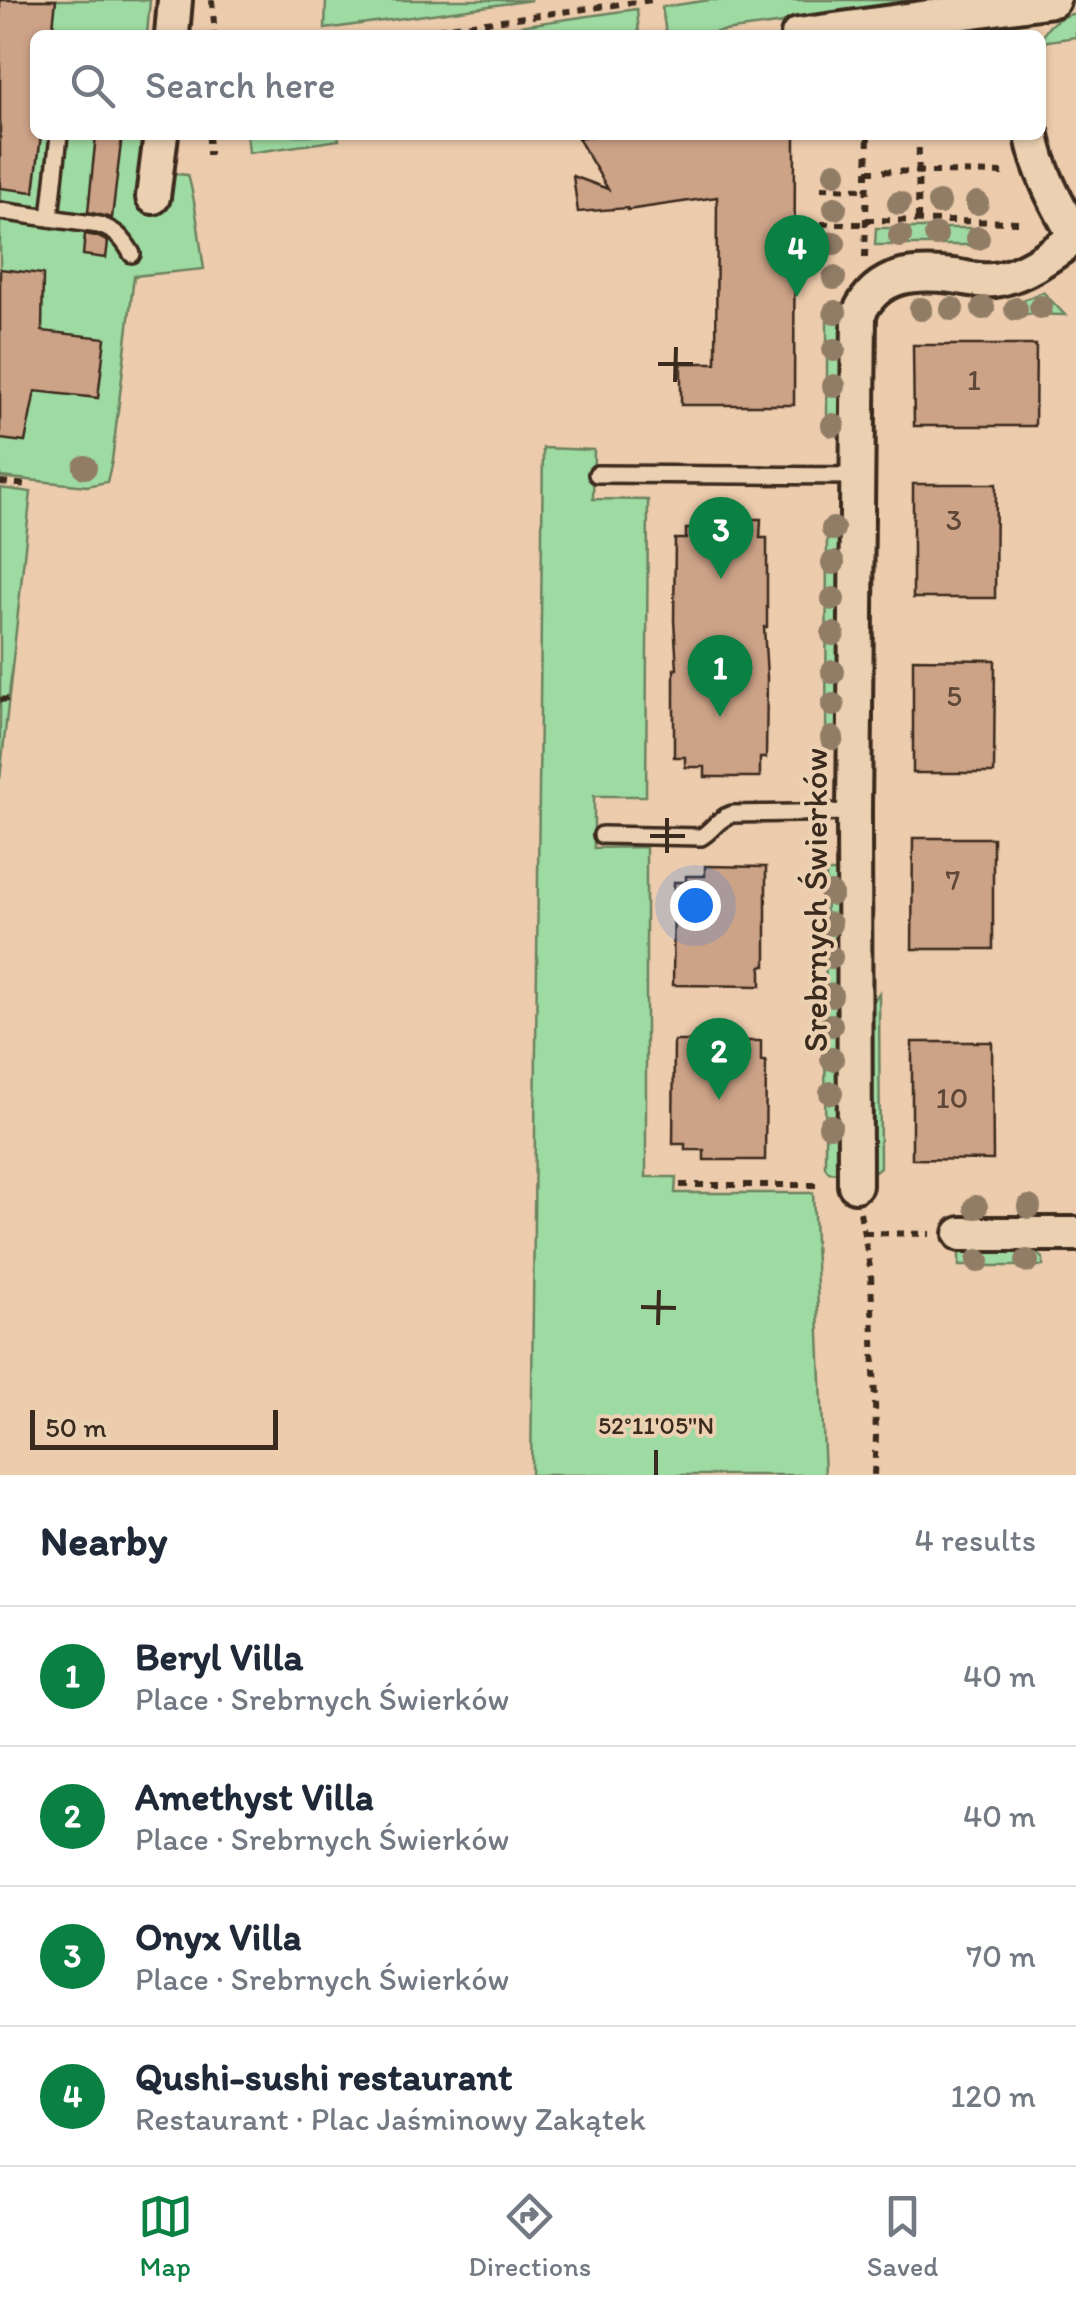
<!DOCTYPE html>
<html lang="en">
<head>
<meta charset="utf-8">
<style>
  :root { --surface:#fff; --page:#f2f2f3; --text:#1f2937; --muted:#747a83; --line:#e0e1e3; --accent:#0b8043 }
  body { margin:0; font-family:Itim,sans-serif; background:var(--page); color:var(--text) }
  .scale { position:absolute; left:30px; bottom:25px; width:248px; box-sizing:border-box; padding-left:10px; border:5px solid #3b2a1e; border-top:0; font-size:28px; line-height:35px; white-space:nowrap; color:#3b2a1e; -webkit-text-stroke:8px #ebd0b2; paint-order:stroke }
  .you { position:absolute; left:695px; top:905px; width:35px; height:35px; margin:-25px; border:8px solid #fff; border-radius:50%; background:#1a73e8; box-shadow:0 0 0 15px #1a73e833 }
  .badge { display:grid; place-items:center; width:65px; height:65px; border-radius:50%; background:var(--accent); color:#fff; font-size:32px; font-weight:700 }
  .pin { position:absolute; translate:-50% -82px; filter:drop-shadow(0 2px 5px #0008) }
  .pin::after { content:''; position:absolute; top:52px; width:35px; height:30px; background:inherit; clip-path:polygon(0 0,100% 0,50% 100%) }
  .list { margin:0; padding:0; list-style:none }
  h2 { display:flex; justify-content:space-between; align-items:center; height:130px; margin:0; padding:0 40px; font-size:42px }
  h2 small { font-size:32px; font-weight:400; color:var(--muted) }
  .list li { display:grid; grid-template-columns:65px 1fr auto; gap:30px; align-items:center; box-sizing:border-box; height:140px; padding:0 40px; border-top:2px solid var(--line) }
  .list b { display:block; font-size:38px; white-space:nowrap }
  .list p { margin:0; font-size:32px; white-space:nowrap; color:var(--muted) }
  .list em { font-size:32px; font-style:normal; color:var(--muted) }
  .icon { flex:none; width:55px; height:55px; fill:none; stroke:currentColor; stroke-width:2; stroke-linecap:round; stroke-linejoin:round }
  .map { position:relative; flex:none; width:1076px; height:1475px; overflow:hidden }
  .search { position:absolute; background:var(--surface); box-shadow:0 2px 8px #0004; left:30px; right:30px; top:30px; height:110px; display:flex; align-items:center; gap:25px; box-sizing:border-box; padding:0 35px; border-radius:15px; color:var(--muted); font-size:38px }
  .sheet { height:690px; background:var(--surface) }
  nav { display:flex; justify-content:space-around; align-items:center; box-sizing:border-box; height:140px; border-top:2px solid var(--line); background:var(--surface); font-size:28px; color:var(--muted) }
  nav a { display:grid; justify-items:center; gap:5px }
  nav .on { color:var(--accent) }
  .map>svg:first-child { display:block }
  .green { fill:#9edba2; stroke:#6c8260; stroke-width:2.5 }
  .building { fill:#cda388; stroke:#3b2a1e; stroke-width:2.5 }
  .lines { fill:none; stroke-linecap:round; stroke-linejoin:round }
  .lane-casing { stroke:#3b2a1e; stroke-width:22 }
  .street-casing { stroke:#3b2a1e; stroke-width:40 }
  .path { stroke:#3b2a1e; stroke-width:6; stroke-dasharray:8 8; stroke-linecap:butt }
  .lane { stroke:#ebd0b2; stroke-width:15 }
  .street { stroke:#ebd0b2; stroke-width:32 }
  .tree { fill:#917d66 }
  .ticks { fill:none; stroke:#3b2a1e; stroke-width:4 }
  .labels { text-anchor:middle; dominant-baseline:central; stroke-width:8; stroke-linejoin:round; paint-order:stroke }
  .number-label { font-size:30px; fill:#604838 }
  .street-label { font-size:35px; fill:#3b2a1e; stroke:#ebd0b2 }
  .ticks-label { font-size:25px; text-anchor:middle; fill:#3b2a1e; stroke:#ebd0b2; stroke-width:8; stroke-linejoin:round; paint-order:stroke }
</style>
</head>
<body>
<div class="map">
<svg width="1076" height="1475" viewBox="0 0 1076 1475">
  <rect width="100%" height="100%" fill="#edccad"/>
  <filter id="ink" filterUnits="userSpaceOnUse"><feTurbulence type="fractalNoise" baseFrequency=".01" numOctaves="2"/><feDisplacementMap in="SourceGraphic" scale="20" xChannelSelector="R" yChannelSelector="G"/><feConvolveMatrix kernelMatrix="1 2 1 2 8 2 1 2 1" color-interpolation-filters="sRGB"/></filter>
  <g filter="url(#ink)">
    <g class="green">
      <path d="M 0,0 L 150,0 L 147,35 L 35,35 L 35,135 L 141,135 L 140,171 L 188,175 C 197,206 199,238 204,269 L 134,276 L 112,461 L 107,482 L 87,486 L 0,477 Z"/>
      <polygon points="326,0 532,0 325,29"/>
      <polygon points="710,0 932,0 933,3 694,35 666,34 662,7"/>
      <polygon points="637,9 639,35 505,35 505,28"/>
      <path d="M 1076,13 L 1076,37 L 1041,42 C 1045,25 1060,16 1076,13 Z"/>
      <polygon points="247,135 338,135 339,140 249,153"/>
      <polygon points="876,228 981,228 981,245 875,245"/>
      <polygon points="1043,292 1065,315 1008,314 1008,306"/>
      <polygon points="827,304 842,304 841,433 827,433"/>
      <polygon points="543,448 594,450 593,499 648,500 646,796 594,796 594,848 646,847 646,1177 676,1177 675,1193 813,1193 825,1475 531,1475"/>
      <polygon points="0,488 31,492 0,779"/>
      <polygon points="827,521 842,521 840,746 826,746"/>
      <polygon points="826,872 840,872 839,1173 829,1172 825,1167"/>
      <polygon points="879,993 880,1167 874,1172 866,1172 870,1006"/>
      <polygon points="959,1251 1036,1252 1043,1258 1043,1266 959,1266"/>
    </g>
    <g class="building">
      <polygon points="0,0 56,0 52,35 35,35 35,135 41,135 34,192 0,188"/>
      <polygon points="96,135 122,135 112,218 88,212"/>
      <polygon points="600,135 795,135 794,405 681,405 681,363 716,363 717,197 627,210 627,208 578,212 573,176 608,189 578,138"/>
      <polygon points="85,234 96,236 108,242 106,258 83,255"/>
      <polygon points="0,269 43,274 42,331 105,338 98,398 35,391 25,442 0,439"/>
      <polygon points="913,345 1036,345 1035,426 914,426"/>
      <polygon points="913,484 996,484 995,598 913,598"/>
      <polygon points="706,519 761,519 760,538 767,538 767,627 764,627 767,677 766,758 760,758 760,777 705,777 705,767 685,767 685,757 674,757 674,669 677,669 674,620 675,539 686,539 686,529 706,529"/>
      <polygon points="913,659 995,660 994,773 913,773"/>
      <polygon points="913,838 993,838 993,949 912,949"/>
      <polygon points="705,866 766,867 766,966 761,966 761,986 673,985 674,882 686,882 686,876 705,876"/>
      <polygon points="674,1041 761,1041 761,1061 766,1061 765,1160 704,1160 704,1150 685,1150 685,1144 673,1144"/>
      <polygon points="912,1042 992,1042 993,1160 912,1159"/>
    </g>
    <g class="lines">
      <defs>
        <g id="lane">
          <path d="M 0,211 L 99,225 C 116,231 123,238 132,254"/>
          <polyline points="50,218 59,135"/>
          <polyline points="597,474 856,476"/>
          <path d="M 602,835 L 701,837 C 713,830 717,819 732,814 L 854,812"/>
        </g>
        <g id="street">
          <polyline points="172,35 175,0"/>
          <polyline points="798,35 1053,0"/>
          <path d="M 1032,135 C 1038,171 1058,206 1076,238"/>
          <polyline points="153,197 161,135"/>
          <path d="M 855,1185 L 854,812 L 859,313 C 878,273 914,272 953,276 C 969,278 984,283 1000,279 C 1028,273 1053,253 1076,237"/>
          <polyline points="961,1234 1076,1234"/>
        </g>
      </defs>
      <use href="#lane" class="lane-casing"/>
      <use href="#street" class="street-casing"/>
      <g class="path">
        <polyline points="212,0 215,35"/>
        <polyline points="389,35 652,0"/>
        <polyline points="209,135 209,155"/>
        <polyline points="867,171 1009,173"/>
        <polyline points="821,188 866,189"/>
        <polyline points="866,220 1024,222"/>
        <polyline points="918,220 919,135"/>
        <polyline points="821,224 866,224"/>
        <polyline points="865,258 868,135"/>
        <polyline points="0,482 28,485"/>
        <polyline points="0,700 8,699"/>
        <polyline points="680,1185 819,1185"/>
        <polyline points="860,1212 871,1273 876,1436 874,1475"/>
        <polyline points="864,1233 930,1234"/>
      </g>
      <use href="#lane" class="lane"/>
      <use href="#street" class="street"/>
    </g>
    <g class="tree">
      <circle cx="835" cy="173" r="12"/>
      <circle cx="899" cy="203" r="12"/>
      <circle cx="939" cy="203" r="12"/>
      <circle cx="977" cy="203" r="12"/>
      <circle cx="835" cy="208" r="12"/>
      <circle cx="936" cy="235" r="12"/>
      <circle cx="900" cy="236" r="12"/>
      <circle cx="978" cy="238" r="12"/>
      <circle cx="834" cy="243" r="12"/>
      <circle cx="834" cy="278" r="12"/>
      <circle cx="1041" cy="307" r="12"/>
      <circle cx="983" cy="308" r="12"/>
      <circle cx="921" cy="309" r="12"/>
      <circle cx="952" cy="309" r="12"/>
      <circle cx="1016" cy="309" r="12"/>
      <circle cx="835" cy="312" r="12"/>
      <circle cx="834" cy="350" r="12"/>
      <circle cx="834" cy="386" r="12"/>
      <circle cx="833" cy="425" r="12"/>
      <circle cx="85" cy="467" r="12"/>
      <circle cx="833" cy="529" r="12"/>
      <circle cx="833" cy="563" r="12"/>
      <circle cx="833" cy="599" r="12"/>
      <circle cx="833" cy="634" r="12"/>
      <circle cx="833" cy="672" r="12"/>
      <circle cx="833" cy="705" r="12"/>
      <circle cx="832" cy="738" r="12"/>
      <circle cx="831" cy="894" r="12"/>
      <circle cx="830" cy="924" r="12"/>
      <circle cx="831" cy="957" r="12"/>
      <circle cx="831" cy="995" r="12"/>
      <circle cx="831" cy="1025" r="12"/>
      <circle cx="832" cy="1059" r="12"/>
      <circle cx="831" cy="1093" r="12"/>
      <circle cx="830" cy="1126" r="12"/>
      <circle cx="976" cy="1207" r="12"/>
      <circle cx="1029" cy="1207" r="12"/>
      <circle cx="978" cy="1261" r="12"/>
      <circle cx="1027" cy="1261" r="12"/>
    </g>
  </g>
  <path class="ticks" d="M 658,364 L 693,364M 675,382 L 676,347M 650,836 L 685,836M 667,853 L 667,818M 641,1307 L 676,1308M 658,1325 L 659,1290M 656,1475 L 656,1450"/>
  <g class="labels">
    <g class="number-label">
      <text x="974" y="379">1</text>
      <text x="954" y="519">3</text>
      <text x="954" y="695">5</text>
      <text x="953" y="879">7</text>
      <text x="952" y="1097">10</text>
    </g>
    <g class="street-label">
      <text transform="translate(815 900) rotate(-90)">Srebrnych Świerków</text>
    </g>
  </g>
  <g class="ticks-label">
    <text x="656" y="1434">52°11'05"N</text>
  </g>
</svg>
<div class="scale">50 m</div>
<div class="you"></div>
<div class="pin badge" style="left:720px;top:717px">1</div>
<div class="pin badge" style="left:719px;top:1100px">2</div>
<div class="pin badge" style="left:721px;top:579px">3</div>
<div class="pin badge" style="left:797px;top:297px">4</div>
<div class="search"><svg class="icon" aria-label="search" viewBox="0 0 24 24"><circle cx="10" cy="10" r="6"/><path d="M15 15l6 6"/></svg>Search here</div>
</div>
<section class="sheet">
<h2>Nearby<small>4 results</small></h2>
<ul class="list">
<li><span class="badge">1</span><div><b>Beryl Villa</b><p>Place · Srebrnych Świerków</p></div><em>40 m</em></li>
<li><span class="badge">2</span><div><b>Amethyst Villa</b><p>Place · Srebrnych Świerków</p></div><em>40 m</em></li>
<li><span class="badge">3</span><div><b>Onyx Villa</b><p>Place · Srebrnych Świerków</p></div><em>70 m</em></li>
<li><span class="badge">4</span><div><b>Qushi-sushi restaurant</b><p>Restaurant · Plac Jaśminowy Zakątek</p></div><em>120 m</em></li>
</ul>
</section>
<nav>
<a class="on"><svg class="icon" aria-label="map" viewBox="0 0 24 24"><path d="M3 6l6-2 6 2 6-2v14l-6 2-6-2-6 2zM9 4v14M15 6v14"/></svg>Map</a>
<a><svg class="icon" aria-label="directions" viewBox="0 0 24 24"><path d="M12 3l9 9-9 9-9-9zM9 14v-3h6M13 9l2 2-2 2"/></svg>Directions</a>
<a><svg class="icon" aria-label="saved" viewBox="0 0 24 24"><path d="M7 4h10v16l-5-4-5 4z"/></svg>Saved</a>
</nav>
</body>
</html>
